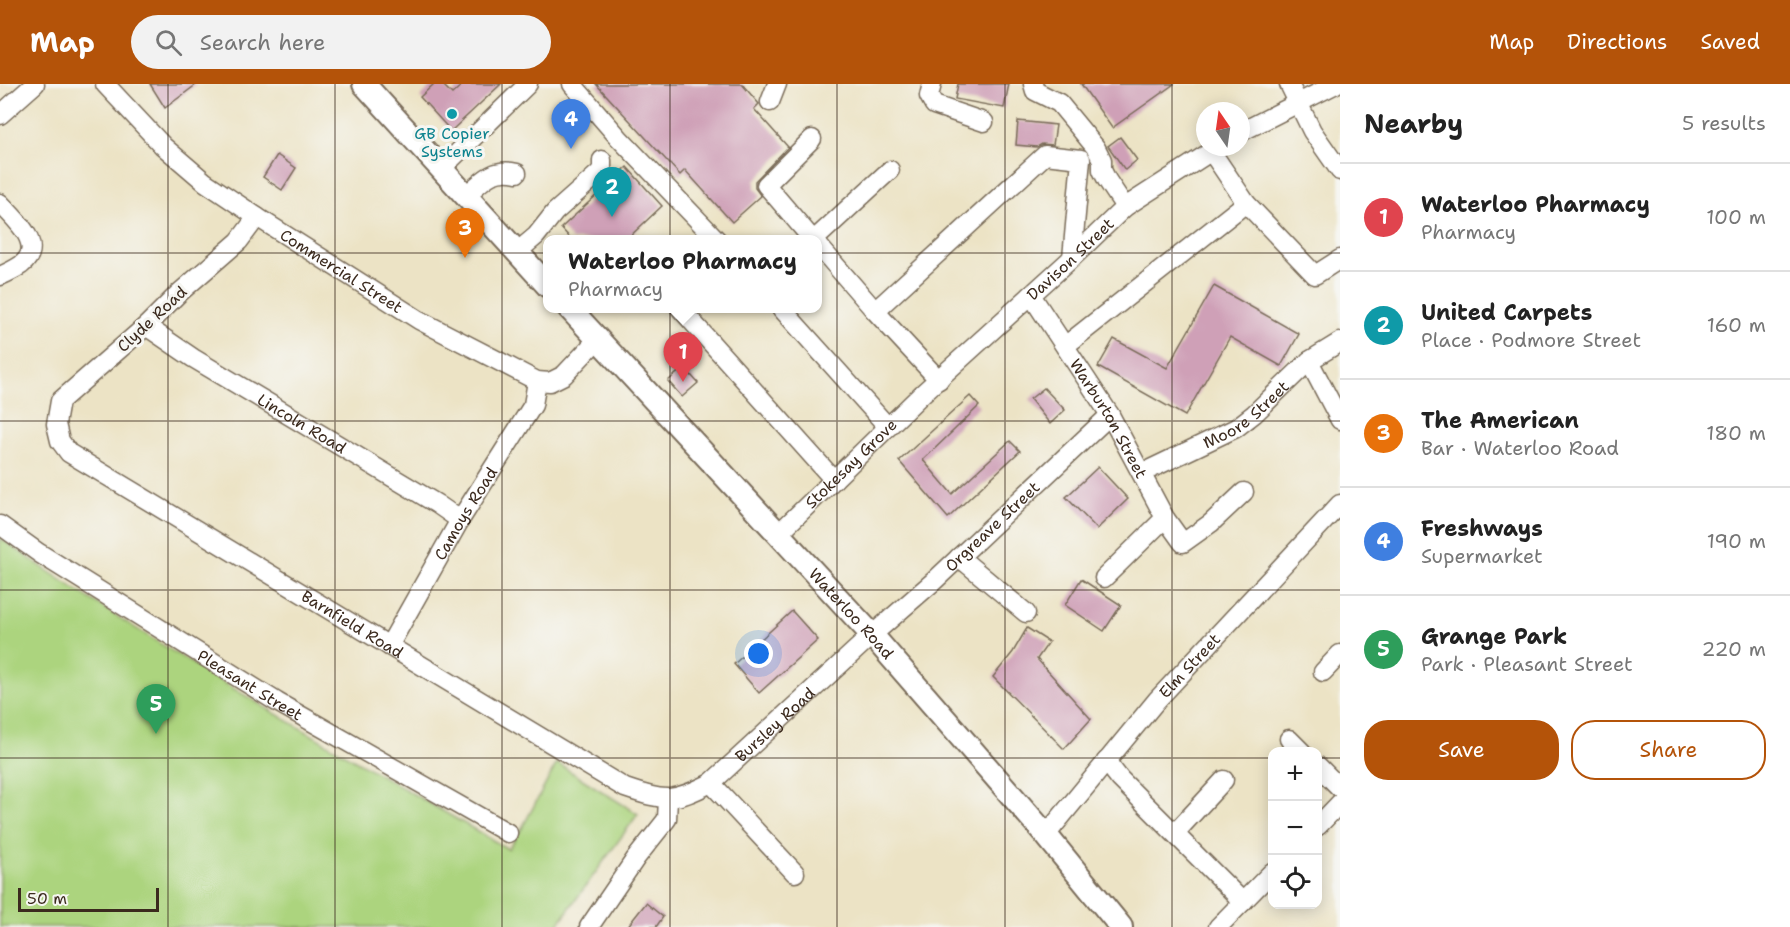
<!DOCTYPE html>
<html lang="en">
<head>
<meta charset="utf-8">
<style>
  :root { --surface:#fff; --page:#f2f2f2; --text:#222; --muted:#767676; --line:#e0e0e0; --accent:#b45309 }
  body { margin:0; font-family:"Shantell Sans",sans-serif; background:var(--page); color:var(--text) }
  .controls { position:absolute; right:18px; bottom:18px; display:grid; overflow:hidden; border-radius:12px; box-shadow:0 3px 15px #0003 }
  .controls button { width:54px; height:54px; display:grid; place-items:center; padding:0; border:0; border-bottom:2px solid var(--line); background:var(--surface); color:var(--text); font:30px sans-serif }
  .compass { position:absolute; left:1196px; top:18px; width:54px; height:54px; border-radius:50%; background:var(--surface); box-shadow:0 3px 15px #0003; rotate:347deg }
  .scale { position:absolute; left:18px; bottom:15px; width:141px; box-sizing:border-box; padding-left:6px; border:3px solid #3b2a1e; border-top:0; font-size:16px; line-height:21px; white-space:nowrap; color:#3b2a1e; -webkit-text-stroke:4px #f6f6f2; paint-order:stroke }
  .you { position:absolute; left:759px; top:570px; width:21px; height:21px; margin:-15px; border:4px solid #fff; border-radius:50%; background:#1a73e8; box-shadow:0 0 0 9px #1a73e833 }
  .badge { display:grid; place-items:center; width:39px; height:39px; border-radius:50%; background:var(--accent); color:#fff; font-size:20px; font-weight:700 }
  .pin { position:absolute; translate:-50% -50px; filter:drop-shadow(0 2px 3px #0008) }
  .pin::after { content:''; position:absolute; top:32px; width:21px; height:18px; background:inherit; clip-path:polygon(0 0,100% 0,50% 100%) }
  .popup { position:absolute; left:543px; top:151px; width:279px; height:78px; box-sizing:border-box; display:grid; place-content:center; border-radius:12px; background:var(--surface); filter:drop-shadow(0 2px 4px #0005); font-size:20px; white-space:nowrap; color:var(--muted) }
  .popup b { font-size:22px; color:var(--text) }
  .popup::after { content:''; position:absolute; left:50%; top:100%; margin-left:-12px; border:12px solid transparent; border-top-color:var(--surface) }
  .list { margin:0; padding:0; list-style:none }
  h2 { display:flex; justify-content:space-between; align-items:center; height:78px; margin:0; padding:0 24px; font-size:26px }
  h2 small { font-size:20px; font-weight:400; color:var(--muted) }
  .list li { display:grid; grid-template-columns:39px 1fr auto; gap:18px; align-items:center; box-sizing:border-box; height:108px; padding:0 24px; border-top:2px solid var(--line) }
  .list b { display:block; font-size:22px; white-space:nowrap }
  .list p { margin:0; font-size:20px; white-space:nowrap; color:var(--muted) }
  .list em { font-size:20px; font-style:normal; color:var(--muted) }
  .actions { display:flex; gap:12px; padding:18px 24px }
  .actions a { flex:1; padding:14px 0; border:2px solid var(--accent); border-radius:24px; text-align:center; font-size:21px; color:var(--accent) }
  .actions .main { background:var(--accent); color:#fff }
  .icon { flex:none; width:33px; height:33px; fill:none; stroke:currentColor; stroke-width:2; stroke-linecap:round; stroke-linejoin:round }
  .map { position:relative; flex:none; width:1340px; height:843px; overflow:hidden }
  header { display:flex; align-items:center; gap:36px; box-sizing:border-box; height:84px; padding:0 30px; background:var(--accent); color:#fff }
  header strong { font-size:28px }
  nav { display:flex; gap:33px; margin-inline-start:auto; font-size:21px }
  .search { width:420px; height:54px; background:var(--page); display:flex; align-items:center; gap:15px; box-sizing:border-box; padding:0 21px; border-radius:33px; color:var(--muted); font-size:22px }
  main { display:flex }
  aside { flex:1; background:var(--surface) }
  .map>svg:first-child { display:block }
  .green { fill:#acd47e; stroke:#747f4e; stroke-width:1.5 }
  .building { fill:#cfa0b7 }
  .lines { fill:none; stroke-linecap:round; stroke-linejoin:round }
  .minor-casing { stroke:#796b58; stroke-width:21 }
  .major-casing { stroke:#796b58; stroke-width:26 }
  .minor { stroke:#fff; stroke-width:18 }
  .major { stroke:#fff; stroke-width:22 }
  .grid { fill:none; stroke:#3b2a1e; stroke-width:1.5; stroke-opacity:0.55 }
  .culture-dot { fill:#0f9aa8; stroke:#f6f6f2; stroke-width:2 }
  .labels { text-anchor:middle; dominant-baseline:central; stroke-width:6; stroke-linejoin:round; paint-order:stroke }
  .culture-label { font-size:16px; fill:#0d838f; stroke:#f6f6f2 }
  .street-label { font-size:16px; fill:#3b2a1e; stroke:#f6f6f2 }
</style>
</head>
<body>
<header>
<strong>Map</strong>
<div class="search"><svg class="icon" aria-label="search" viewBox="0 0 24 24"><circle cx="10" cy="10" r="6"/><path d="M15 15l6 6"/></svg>Search here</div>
<nav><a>Map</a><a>Directions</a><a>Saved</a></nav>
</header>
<main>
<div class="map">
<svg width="1340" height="843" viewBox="0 0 1340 843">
  <rect width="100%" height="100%" fill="#f6f6f2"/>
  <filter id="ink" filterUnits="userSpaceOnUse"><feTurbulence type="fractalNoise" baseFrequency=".0167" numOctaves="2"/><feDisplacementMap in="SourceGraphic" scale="12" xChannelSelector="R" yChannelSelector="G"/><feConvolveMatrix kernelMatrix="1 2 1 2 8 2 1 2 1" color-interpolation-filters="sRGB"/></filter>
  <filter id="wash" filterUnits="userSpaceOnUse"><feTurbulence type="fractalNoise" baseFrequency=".008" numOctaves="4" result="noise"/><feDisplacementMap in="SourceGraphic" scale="24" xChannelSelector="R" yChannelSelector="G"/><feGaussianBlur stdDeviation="1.35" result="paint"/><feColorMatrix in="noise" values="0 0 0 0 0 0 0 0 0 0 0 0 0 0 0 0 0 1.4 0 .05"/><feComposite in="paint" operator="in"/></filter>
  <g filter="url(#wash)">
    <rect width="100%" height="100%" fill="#ece3c5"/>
    <path class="green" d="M 0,454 C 162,568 337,665 508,765 L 522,744 L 557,679 L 638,730 L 556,843 L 0,843 Z"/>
    <g id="blocks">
      <g class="building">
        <polygon points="150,0 197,0 165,24"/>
        <polygon points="434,0 442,0 452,10 463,0 501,0 451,47 420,13"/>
        <polygon points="596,0 742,0 759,20 754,25 788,63 755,97 755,104 761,112 732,138 685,86 680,91"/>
        <polygon points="958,0 1009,0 1004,24 955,15"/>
        <polygon points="1081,0 1174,0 1112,44"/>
        <polygon points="1018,37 1056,41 1053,61 1042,60 1037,63 1016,61"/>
        <polygon points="1120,53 1137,76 1125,86 1108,62"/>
        <polygon points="277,71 296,84 282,106 263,93"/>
        <polygon points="627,83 662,122 626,156 572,156 561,144"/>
        <polygon points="1214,202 1299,250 1281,282 1230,253 1185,332 1098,283 1114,255 1167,284"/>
        <polygon points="684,283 698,299 682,313 668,297"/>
        <polygon points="1044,304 1065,326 1050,340 1030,315"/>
        <polygon points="970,312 979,322 923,376 952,410 1010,357 1020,367 948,434 899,377"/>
        <polygon points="1098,383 1128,415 1097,445 1066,413"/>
        <polygon points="1081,495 1121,521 1104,547 1065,521"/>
        <polygon points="792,527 818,556 759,609 734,580"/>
        <polygon points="1027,544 1049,558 1037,575 1091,635 1064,665 993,593 1013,568"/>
        <polygon points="646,819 663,833 656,843 627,843"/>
      </g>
    </g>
  </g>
  <g filter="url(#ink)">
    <use href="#blocks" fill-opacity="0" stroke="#796b58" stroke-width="1.5"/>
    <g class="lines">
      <defs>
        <g id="minor">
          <path id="s1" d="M 105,0 L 163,62 L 205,98 L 257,133 L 419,236 L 537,297 L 550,298 L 564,291 L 598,255"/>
          <polyline points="572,0 619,54 717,156"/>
          <polyline points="932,0 929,12 934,21 984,38"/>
          <polyline points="1033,0 1035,7 1059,19 1096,64 1102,76 1102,86 1107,96 1125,123"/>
          <polyline points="1289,0 1312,47 1340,87"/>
          <polyline points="770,18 777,0"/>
          <polyline points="0,31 35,0"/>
          <polyline points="1241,48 1336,0"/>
          <polyline points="812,55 766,101 813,156"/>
          <polyline points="1211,67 1246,119 1315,191 1340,175"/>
          <polyline points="442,84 528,0"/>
          <path d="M 466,112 C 482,97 493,83 517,89"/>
          <path d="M 0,119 C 14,135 47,161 21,181 C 15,185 7,189 0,192"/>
          <path id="s2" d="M 257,133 L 239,157 L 178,210 L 146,242 L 60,317 L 56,340 L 60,357 L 69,369 L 625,704 C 666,718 673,718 711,699 L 872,551 L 934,497 L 1110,331"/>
          <polyline points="814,156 890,86"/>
          <polyline points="818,161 875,227 939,296"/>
          <polyline points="517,168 536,152 555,128 599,89 602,85 602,76"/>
          <path id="s3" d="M 1031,211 L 1110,331 L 1165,434 L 1183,459 L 1211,439 L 1244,408"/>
          <polyline points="680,224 834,396"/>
          <polyline points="781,224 888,343"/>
          <polyline points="875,227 1045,71 1081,75 1072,174"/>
          <path id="s4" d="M 146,242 L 193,274 L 437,420 L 460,436"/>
          <polyline points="1065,262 1246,119"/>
          <polyline points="1309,277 1340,336"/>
          <path id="s5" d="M 1142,389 L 1236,344 L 1254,330 L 1309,277 L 1340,258"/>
          <path id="s6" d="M 0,441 L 39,469 L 277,618 L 508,749"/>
          <path id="s7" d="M 779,449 L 922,310 L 1072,174 L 1125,123 L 1218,63"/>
          <polyline points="959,473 1026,529"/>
          <polyline points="1104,494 1165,434"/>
          <path id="s8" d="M 389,562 L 460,436 L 533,321 L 537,297"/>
          <polyline points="1323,588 1340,570"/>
          <polyline points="1289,655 1302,668"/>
          <polyline points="1106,677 1120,695 1243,818"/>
          <polyline points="1318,682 1340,704"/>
          <polyline points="711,699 795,789"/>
          <polyline points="1318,742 1340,719"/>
          <polyline points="1175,749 1224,696"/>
          <path id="s9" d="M 1046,751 L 1157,616 L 1340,420"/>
          <polyline points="589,843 636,774 667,735 668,715"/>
          <polyline points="1218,843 1272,788"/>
        </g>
        <g id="major">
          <polyline points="364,0 548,202"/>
          <path id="s10" d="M 569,224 L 872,551 L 1046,751 L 1121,843"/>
        </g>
      </defs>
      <use href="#minor" class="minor-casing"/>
      <use href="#major" class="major-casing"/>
      <use href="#minor" class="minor"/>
      <use href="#major" class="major"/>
    </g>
  </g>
  <path class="grid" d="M 168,0 L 168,843M 335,0 L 335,843M 502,0 L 502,843M 670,0 L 670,843M 837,0 L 837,843M 1005,0 L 1005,843M 1172,0 L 1172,843M 0,169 L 1340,169M 0,337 L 1340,337M 0,506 L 1340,506M 0,674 L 1272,674M 1318,674 L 1340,674"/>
  <circle class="culture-dot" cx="452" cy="30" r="6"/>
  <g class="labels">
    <g class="culture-label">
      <text x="452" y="49">GB Copier<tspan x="452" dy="18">Systems</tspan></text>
    </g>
    <g class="street-label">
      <text stroke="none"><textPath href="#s7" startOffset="400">Davison Street</textPath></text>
      <text stroke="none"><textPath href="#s1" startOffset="303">Commercial Street</textPath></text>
      <text transform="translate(152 235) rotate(-43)">Clyde Road</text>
      <text stroke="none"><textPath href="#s5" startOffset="120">Moore Street</textPath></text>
      <text stroke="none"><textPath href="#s3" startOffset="146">Warburton Street</textPath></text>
      <text stroke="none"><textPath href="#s4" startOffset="184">Lincoln Road</textPath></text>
      <text stroke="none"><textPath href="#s7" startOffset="100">Stokesay Grove</textPath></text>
      <text stroke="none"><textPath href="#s8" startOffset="153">Camoys Road</textPath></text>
      <text stroke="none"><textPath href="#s2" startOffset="1446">Orgreave Street</textPath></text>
      <text stroke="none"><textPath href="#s10" startOffset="416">Waterloo Road</textPath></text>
      <text stroke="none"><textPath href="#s2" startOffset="657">Barnfield Road</textPath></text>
      <text stroke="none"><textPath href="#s9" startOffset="222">Elm Street</textPath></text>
      <text stroke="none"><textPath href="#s6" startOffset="297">Pleasant Street</textPath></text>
      <text stroke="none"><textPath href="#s2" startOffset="1152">Bursley Road</textPath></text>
    </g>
  </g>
</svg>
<div class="controls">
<button>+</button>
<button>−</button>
<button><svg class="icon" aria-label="locate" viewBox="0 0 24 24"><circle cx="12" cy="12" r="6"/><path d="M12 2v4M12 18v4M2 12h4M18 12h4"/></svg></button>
</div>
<svg class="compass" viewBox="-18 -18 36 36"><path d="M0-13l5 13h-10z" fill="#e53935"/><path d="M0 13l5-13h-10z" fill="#767676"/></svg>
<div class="scale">50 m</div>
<div class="you"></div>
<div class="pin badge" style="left:683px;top:298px;background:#e0444e">1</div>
<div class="popup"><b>Waterloo Pharmacy</b>Pharmacy</div>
<div class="pin badge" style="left:612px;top:133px;background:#0f9aa8">2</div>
<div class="pin badge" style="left:465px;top:174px;background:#e8710a">3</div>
<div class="pin badge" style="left:571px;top:65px;background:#3f7fe0">4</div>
<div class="pin badge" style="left:156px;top:650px;background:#2e9e5b">5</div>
</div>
<aside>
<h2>Nearby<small>5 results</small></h2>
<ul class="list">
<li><span class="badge" style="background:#e0444e">1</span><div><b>Waterloo Pharmacy</b><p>Pharmacy</p></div><em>100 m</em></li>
<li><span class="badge" style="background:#0f9aa8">2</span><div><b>United Carpets</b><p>Place · Podmore Street</p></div><em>160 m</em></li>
<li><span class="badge" style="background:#e8710a">3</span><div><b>The American</b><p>Bar · Waterloo Road</p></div><em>180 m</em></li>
<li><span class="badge" style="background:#3f7fe0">4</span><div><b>Freshways</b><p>Supermarket</p></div><em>190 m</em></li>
<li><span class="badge" style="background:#2e9e5b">5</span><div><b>Grange Park</b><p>Park · Pleasant Street</p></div><em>220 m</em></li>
</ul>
<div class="actions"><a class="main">Save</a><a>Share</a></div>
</aside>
</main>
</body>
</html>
